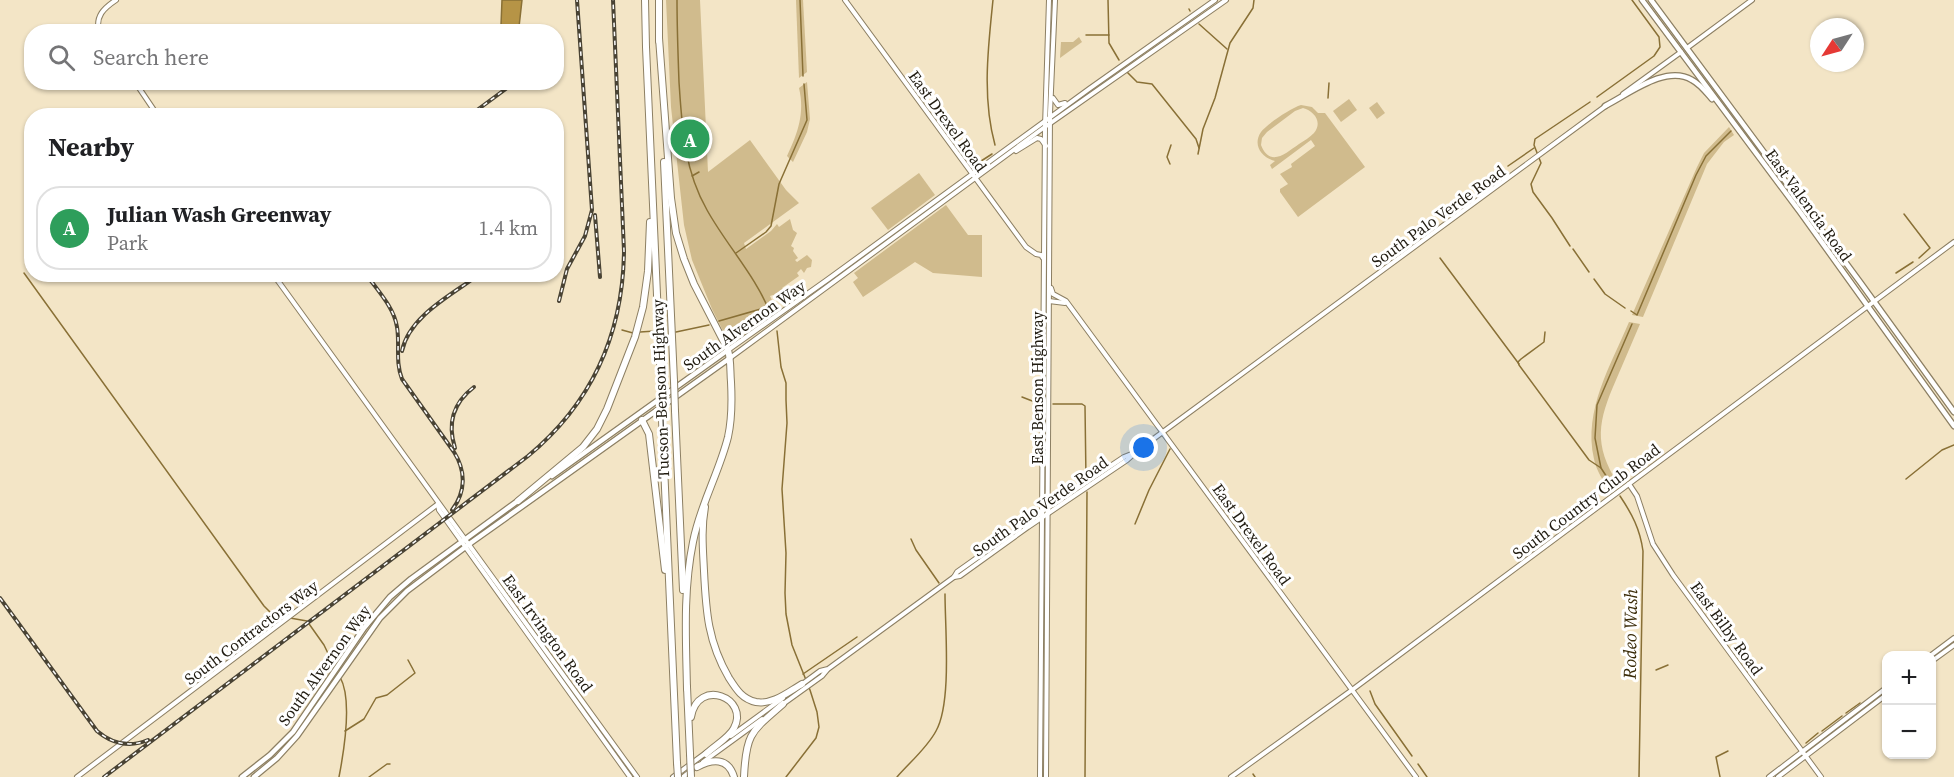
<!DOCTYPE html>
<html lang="en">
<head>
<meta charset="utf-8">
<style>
  :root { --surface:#fff; --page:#f2f2f2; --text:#202124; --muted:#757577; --line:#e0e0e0; --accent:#5544bc }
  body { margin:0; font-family:"Source Serif 4",serif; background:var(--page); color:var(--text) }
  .controls { position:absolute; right:18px; bottom:18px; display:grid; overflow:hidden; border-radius:12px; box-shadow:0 2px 4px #0004 }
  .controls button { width:54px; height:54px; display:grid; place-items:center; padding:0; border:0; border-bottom:2px solid var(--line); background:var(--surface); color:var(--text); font:30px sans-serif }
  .compass { position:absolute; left:1810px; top:18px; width:54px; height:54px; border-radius:50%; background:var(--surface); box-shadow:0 2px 4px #0004; rotate:234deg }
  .you { position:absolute; left:1144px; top:448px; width:21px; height:21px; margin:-15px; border:4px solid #fff; border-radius:50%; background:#1a73e8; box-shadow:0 0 0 9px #1a73e833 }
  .badge { display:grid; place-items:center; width:39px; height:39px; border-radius:50%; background:var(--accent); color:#fff; font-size:20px; font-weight:700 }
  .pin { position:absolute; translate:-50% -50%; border:3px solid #fff; box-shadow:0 2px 6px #0006 }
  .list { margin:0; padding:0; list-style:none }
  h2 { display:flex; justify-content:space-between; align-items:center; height:78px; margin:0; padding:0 24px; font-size:26px }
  h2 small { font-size:20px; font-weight:400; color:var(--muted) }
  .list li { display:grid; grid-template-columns:39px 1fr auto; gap:18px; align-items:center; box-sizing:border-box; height:84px; margin:0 12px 12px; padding:0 12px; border:2px solid var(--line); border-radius:24px }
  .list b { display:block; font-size:22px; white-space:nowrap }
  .list p { margin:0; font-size:20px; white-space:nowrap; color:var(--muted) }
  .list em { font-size:20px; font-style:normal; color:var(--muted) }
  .icon { flex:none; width:33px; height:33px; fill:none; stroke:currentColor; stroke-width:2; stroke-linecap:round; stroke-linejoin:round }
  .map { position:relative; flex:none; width:1954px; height:777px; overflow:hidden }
  .search { position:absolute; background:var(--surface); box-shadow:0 2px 4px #0004; left:24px; top:24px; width:540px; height:66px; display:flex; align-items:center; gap:15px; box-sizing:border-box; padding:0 21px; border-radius:24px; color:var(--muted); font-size:22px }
  .panel { position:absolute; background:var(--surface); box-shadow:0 2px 4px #0004; left:24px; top:108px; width:540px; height:174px; border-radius:24px }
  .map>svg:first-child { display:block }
  .green { fill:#d0bb8d; fill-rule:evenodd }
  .water { fill:#b69446; stroke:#897036; stroke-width:1.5 }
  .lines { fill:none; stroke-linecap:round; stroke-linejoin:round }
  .stream { stroke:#897036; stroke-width:1.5 }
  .secondary-casing { stroke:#8c7f63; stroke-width:6 }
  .primary-casing { stroke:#8c7f63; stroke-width:7 }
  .highway-casing { stroke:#8c7f63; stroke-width:8 }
  .secondary { stroke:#fff; stroke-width:4 }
  .primary { stroke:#fff; stroke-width:4.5 }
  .highway { stroke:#fff; stroke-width:6 }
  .rail-casing { stroke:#494334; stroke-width:4 }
  .rail { stroke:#fff; stroke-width:1.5; stroke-dasharray:4.5; stroke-linecap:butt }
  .highway-bridge-casing { stroke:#8c7f63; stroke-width:8; stroke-linecap:butt }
  .highway-bridge { stroke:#fff; stroke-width:6 }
  .labels { text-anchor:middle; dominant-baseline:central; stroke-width:6; stroke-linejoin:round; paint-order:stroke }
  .street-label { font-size:16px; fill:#201b10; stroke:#fff }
  .water-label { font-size:18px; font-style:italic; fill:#3a2b08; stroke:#fff }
</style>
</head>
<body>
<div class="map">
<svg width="1954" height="777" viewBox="0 0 1954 777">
  <rect width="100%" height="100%" fill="#f3e5c6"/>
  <g class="green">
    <polygon points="666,0 700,0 708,172 750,140 786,190 799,203 744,243 746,249 771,231 777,224 779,227 790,219 793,230 797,233 791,246 794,248 793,251 798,258 795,260 797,262 807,255 812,260 811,267 807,268 804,273 801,269 797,273 799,276 782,288 786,293 776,299 773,295 770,296 778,313 757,323 735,339 726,337 712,309 692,260 684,225 671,107"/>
    <polygon points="796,0 803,0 807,72 799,78"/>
    <polygon points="1079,37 1082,42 1060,58 1061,42 1073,42"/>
    <path d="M 807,82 L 810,119 L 807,132 L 793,162 L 787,156 C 798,133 805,113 799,88 Z"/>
    <polygon points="1349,99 1357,110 1341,122 1333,111"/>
    <polygon points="1377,102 1385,113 1377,119 1369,108"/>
    <path d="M 1301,105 L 1312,107 L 1318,113 L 1325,113 L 1365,167 L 1298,217 L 1280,192 L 1280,189 L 1288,184 L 1280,174 L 1292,167 L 1291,164 L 1315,146 L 1311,140 L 1272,169 L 1270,165 L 1275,161 C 1262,158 1252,145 1261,132 C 1267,124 1291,108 1301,105 ZM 1303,108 C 1314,111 1323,122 1314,133 C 1310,137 1304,141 1299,144 C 1286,153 1270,168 1261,145 L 1262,138 L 1267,132 L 1295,111 Z"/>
    <polygon points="1729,127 1734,135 1724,142 1707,164 1643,317 1632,315 1697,167 1704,153"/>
    <polygon points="919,173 935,195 888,230 871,208"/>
    <polygon points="946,205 968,235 982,235 982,277 933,273 915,262 863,297 853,282 858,278 854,273"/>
    <path d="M 1629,322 L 1640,324 C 1632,343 1624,361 1616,380 C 1598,421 1593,444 1618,484 L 1610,492 C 1604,482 1596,470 1594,459 C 1583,410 1611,365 1629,322 Z"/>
  </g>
  <polygon class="water" points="502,0 522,0 519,27 504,27 501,25"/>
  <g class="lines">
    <g class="stream">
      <path d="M 677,0 C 677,28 678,55 679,82 C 682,127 684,170 707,210 C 727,246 756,276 771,315"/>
      <polyline points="800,0 803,76"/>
      <path d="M 993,0 C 988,48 982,98 995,145"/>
      <polyline points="1108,0 1109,43 1119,60"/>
      <polyline points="1189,9 1190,11"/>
      <polyline points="1199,24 1227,49"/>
      <polyline points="1086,35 1109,35"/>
      <polyline points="1127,72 1137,82 1152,84 1196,139 1199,148"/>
      <polyline points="1597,97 1654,56 1660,47 1659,37 1632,0"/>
      <polyline points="1328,98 1329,83"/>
      <polyline points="1198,154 1203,129 1215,98 1230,43 1253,8 1254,0"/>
      <polyline points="978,163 992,154"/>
      <polyline points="1170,164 1167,157 1171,145"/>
      <polyline points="1508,166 1534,148"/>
      <polyline points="692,176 699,172"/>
      <polyline points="1493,177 1501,171"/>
      <polyline points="1904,214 1930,248 1919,258"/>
      <polyline points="1570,246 1552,218 1533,192 1531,184 1541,163 1534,145 1535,139 1590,102"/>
      <polyline points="1573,249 1589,272"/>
      <polyline points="736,253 766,232 771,226 779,184 807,120 804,84"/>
      <polyline points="1440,258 1519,364"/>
      <polyline points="24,273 264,606 273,615 307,621 324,645 335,668"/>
      <polyline points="1896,273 1913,262"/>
      <polyline points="1594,279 1605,294 1625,308"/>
      <polyline points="1631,311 1637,315 1696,175 1706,156 1731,131"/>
      <polyline points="719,321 768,307"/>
      <polyline points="622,330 633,333"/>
      <polyline points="777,331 781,367 786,383 786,400 787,423 782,489 786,553 785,593 786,614 792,645 810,690 817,712 819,727 816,738 786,777"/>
      <polyline points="640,332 655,331"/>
      <polyline points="676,332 709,325"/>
      <polyline points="1545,332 1544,342 1521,359 1518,362 1519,365 1589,460 1601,468"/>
      <polyline points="1022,397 1040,404"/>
      <polyline points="1053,404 1082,404 1085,406 1086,480"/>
      <polyline points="1906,479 1942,450 1954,445"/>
      <polyline points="1614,488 1601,468 1595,438 1597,405 1632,324"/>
      <path d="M 1620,496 C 1632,514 1640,529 1643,551 L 1639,777"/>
      <polyline points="1135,524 1149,490 1170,449"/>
      <polyline points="911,539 916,550 939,583"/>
      <polyline points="1656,670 1668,665"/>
      <polyline points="803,674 857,637"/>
      <polyline points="1370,691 1375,704 1412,756"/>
      <polyline points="1846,713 1860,703"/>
      <polyline points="345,731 364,719 376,698 387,695 415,673 408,660"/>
      <polyline points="1822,731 1842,716"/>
      <polyline points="1806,743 1818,733"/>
      <polyline points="1418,764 1427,777"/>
      <polyline points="1253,774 1255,777"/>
      <path d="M 339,777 C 344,751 353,700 340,677"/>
      <polyline points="369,777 387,764 390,764"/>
      <path d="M 897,777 C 910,762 927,748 936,731 C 952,703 945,628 945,594"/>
      <polyline points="1085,777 1087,492"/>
      <polyline points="1720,777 1716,757 1728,751"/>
    </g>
    <defs>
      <g id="secondary">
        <polyline points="845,0 1026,247 1036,254 1041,255 1043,258"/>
        <path d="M 99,32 C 95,16 104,8 116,0"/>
        <polyline points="1687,48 1752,0"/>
        <polyline points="135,82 158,116"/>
        <polyline points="1623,94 1681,52"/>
        <polyline points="1053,98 1058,105 1065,103"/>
        <polyline points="1016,151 1037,138 1041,139 1046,146"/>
        <polyline points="273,274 637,777"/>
        <polyline points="1051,288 1053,294 1066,301 1416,777"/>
        <polyline points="1049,301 1065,303"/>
        <polyline points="728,350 827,280 1089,89 1215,0"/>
        <polyline points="730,358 1042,129 1226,0"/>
        <polyline points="1629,484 1637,496 1653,544 1673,575 1821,777"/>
        <polyline points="438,505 439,510 630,777"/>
        <polyline points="1049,507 1124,457 1134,453"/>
        <polyline points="954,577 960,576 1028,527 1127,460 1137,451 1607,105"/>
        <polyline points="1930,656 1954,638"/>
        <polyline points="1932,661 1954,645"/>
        <polyline points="801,685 820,671 828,669 954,577 957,572 1043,511"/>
        <polyline points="783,704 822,676 827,670"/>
        <polyline points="731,736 783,698"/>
        <polyline points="703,762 762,719"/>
        <polyline points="77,777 438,504"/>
        <polyline points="673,777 707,752"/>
        <polyline points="683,777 692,770"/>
        <polyline points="1040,777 1045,127 1049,0"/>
        <polyline points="1046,777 1050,113 1055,0"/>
        <polyline points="1231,777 1352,690 1954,242"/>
        <polyline points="1769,777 1886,688"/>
        <polyline points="1778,777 1886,695"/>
      </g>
      <g id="primary">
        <polyline points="1642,0 1800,212 1954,426"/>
        <polyline points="1651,0 1860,282 1954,412"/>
        <path d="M 1605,106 C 1629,94 1666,64 1692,80 C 1700,84 1706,92 1712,99"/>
        <polyline points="552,476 728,350"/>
        <polyline points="242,777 270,755 293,732 364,628 390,597 411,579 519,500"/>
        <polyline points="254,777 277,758 297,736 380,618 407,591 472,542 730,358"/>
      </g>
      <g id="highway">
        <polyline points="645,0 646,47 661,385"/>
        <polyline points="659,0 659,41"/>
        <path d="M 659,38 L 671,198 L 676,233 L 684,259 L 694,284 L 728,350 C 731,360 730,371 731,382 C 732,401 732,419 728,437 C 719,473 700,505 693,542 C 683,591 686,640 687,689"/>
        <polyline points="664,162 674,381"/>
        <polyline points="675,411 683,590"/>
        <polyline points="662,419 677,763"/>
        <polyline points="642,420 649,434 665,570"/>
        <polyline points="518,501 583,447 597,429 607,409 635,337 643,307 648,271 650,222"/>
        <path d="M 705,507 C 701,529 703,550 704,571 C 706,612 708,642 729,678 C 736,689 742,699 756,702 C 773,705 788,692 802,684"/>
        <polyline points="687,687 690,754"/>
        <path d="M 691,717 C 698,677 750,698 734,728 C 729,738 714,746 706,754"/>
        <path d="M 697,767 C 712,759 728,757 734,777"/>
        <path d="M 744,777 C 746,733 751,732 783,704"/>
      </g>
    </defs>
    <use href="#secondary" class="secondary-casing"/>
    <use href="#primary" class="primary-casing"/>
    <use href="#highway" class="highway-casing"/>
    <use href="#secondary" class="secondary"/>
    <use href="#primary" class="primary"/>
    <use href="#highway" class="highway"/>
    <defs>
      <g id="rail">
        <polyline points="469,116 511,85"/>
        <polyline points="595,215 600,277"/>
        <path d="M 366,274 C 377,290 394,307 397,327 C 400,345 395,361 402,379 L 454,452 C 466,471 466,492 452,510"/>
        <polyline points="559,301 567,269 585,236 592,210 577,0"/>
        <path d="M 402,351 C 409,316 453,294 480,274"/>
        <path d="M 455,448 C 447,423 453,403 474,387"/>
        <path d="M 0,598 L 97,731 C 111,743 129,748 148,740"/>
        <path d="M 104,777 L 528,456 C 592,403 623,334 624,251 L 613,0"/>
      </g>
    </defs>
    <use href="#rail" class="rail-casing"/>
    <use href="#rail" class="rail"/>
    <defs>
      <g id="highway-bridge">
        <polyline points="674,381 675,411"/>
        <polyline points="661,385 662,419"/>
        <polyline points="690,754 691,777"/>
        <polyline points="677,763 678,777"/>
      </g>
    </defs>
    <use href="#highway-bridge" class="highway-bridge-casing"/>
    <use href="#highway-bridge" class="highway-bridge"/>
  </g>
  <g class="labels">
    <g class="street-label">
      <text transform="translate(948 121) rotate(54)">East Drexel Road</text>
      <text transform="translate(1809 205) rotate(54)">East Valencia Road</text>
      <text transform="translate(1438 216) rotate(-36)">South Palo Verde Road</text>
      <text transform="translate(744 325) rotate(-35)">South Alvernon Way</text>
      <text transform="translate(1037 388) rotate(-90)">East Benson Highway</text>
      <text transform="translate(660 389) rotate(-92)">Tucson–Benson Highway</text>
      <text transform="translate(1586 501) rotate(-37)">South Country Club Road</text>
      <text transform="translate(1040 506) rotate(-35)">South Palo Verde Road</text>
      <text transform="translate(1252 534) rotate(54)">East Drexel Road</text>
      <text transform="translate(1727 628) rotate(54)">East Bilby Road</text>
      <text transform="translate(251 632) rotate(-37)">South Contractors Way</text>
      <text transform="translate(548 633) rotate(54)">East Irvington Road</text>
      <text transform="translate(324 665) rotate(-54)">South Alvernon Way</text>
    </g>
    <g class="water-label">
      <text transform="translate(1630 634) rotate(-89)">Rodeo Wash</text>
    </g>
  </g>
</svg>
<div class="controls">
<button>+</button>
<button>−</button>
</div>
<svg class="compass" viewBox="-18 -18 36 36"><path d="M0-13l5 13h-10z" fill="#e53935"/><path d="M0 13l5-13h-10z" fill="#757577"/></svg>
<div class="you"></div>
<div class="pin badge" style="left:690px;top:139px;background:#2e9e5b">A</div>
<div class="search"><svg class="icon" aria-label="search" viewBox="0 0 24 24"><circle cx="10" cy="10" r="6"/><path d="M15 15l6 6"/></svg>Search here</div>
<section class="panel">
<h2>Nearby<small></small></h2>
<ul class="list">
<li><span class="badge" style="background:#2e9e5b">A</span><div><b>Julian Wash Greenway</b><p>Park</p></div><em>1.4 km</em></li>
</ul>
</section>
</div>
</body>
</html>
